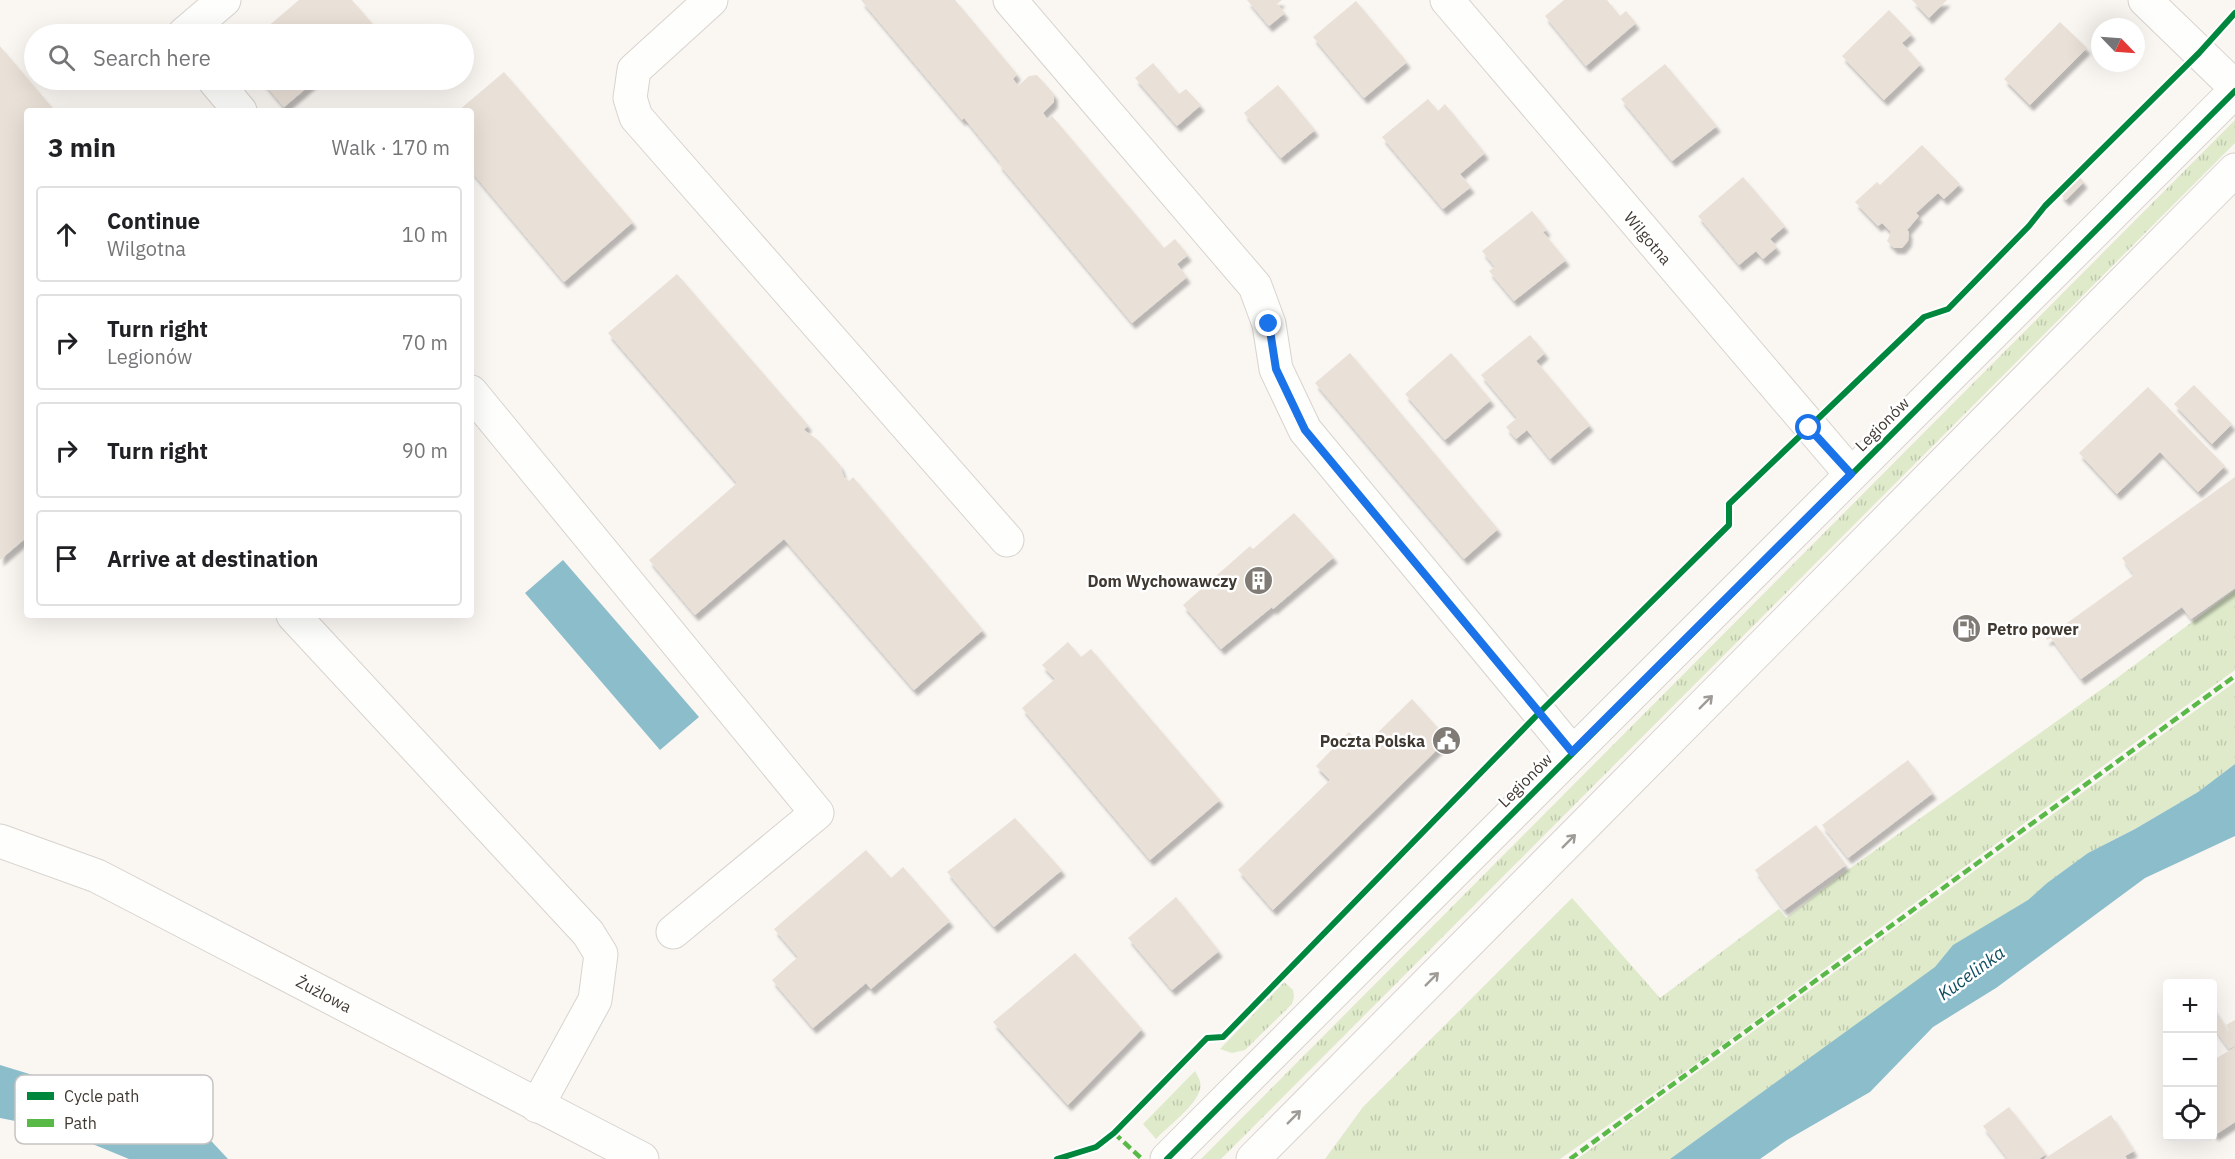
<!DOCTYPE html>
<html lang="en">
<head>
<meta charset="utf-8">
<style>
  :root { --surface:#fff; --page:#f6f6f6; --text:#202124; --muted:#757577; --line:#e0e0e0 }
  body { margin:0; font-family:"IBM Plex Sans",sans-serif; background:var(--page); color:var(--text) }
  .controls { position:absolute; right:18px; bottom:18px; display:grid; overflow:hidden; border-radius:6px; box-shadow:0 6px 24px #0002 }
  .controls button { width:54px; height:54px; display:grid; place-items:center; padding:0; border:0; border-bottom:2px solid var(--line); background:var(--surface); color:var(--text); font:30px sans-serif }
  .compass { position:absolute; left:2091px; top:18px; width:54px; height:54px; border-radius:50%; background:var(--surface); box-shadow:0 6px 24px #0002; rotate:115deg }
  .stop { position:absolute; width:18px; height:18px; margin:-14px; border:4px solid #1a73e8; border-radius:50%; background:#fff }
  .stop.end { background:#1a73e8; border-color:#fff; box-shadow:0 2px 6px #0008 }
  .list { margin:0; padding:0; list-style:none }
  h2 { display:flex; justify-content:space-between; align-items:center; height:78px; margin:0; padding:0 24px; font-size:26px }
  h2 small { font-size:20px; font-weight:400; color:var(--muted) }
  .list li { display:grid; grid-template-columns:39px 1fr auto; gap:18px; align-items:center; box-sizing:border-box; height:96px; margin:0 12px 12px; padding:0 12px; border:2px solid var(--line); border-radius:6px }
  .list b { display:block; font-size:22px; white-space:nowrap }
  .list p { margin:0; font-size:20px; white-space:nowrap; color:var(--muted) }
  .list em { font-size:20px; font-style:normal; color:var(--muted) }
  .icon { flex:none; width:33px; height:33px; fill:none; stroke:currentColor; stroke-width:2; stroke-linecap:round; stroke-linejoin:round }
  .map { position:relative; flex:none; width:2235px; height:1159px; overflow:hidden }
  .search { position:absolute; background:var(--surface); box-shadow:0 6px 24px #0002; left:24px; top:24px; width:450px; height:66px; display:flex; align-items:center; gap:15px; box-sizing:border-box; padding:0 21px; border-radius:33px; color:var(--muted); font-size:22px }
  .panel { position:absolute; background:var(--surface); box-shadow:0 6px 24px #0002; left:24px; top:108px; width:450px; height:510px; border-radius:6px }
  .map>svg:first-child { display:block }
  .grass { fill:url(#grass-tufts) }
  .water { fill:#8bbdcb }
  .building { fill:#e9e0d7; filter:url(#shadow) }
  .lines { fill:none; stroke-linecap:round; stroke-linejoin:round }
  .minor-casing { stroke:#d8d3ce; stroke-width:35 }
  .minor { stroke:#fefefd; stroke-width:33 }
  .quiet { stroke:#58b947; stroke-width:4.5; stroke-dasharray:9 4.5; stroke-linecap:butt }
  .cycleway-casing { stroke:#fff; stroke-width:10 }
  .cycleway { stroke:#00873e; stroke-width:6 }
  .oneway { stroke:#9f9c98 }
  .route { stroke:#1a73e8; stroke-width:8 }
  .labels { text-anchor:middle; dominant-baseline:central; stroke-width:5; stroke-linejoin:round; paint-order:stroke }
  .street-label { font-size:16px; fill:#403932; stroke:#fff }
  .poi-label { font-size:16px; font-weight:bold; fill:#403932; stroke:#fff; text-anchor:end }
  .water-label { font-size:18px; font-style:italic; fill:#0f4e5f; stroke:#fff }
  .key { fill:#fff; stroke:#c6c4c2; stroke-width:1.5 }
  .key-label { font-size:16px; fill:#403932 }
</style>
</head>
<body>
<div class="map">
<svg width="2235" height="1159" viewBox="0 0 2235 1159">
  <defs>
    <pattern id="grass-tufts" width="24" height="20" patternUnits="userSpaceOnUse" patternTransform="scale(1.5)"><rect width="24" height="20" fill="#deeaca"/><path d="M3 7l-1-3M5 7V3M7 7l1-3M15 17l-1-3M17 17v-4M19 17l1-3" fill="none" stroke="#c0c9ae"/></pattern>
    <filter id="shadow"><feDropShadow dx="3.5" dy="6" stdDeviation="1.5" flood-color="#0004"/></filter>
  </defs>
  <rect width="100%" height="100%" fill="#faf6f2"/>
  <g class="grass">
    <polygon points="2235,120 2235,143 1221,1159 1201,1159"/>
    <polygon points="2235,590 2235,670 1846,953 1714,1051 1560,1159 1325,1159 1363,1107 1572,898 1660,998 1779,909 1786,918 1849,869 2109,684"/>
    <polygon points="2235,682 2235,764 2198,792 2135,829 2088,853 2047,883 2028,900 1954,945 1936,967 1670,1159 1577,1159"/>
    <polygon points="1284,982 1293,990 1294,997 1292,1004 1245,1050 1232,1053 1220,1049"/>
    <path d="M 1195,1071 C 1198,1077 1202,1082 1200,1089 C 1197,1105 1167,1127 1156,1139 L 1143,1124 Z"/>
  </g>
  <g class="water">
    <polygon points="563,560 699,717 660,750 525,593"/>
    <polygon points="2235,764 2235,836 2145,878 1996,988 1933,1027 1870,1092 1787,1140 1760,1159 1670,1159 1935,967 1953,945 2028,900 2047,883 2088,853 2135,829 2198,792"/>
    <polygon points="0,1065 49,1080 92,1098 129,1080 149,1099 200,1129 228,1159 129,1159 56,1129 0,1118"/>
  </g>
  <g class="building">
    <polygon points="299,0 352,0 376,28 368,34 259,34"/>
    <polygon points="861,0 955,0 1017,74 1013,79 1018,86 1029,76 1037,75 1054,94 1054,102 1043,113 1048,120 1052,116 1164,248 1175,239 1188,255 1177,264 1187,277 1132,323 999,164 1000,162 964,118 962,120"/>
    <polygon points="1247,0 1282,0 1277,4 1285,13 1269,26"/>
    <polygon points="1564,0 1607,0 1620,16 1626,11 1636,23 1586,66 1545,16"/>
    <polygon points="1912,0 1947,0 1929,18"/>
    <polygon points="1356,1 1407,62 1364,98 1313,37"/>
    <polygon points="1889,10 1912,34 1902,43 1921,64 1884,100 1842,56"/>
    <polygon points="2060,22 2087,48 2030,105 2004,79"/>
    <polygon points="0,46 55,111 27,111 27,537 0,560"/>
    <polygon points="1153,63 1179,94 1186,89 1201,105 1177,126 1135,78"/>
    <polygon points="1665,64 1717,126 1672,161 1621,99"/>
    <polygon points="504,72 633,222 564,282 471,171 471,111 458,111"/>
    <polygon points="261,80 316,80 284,107"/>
    <polygon points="1278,85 1315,130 1281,158 1244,113"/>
    <polygon points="1428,99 1438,111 1445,104 1485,153 1460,174 1471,187 1443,209 1382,137"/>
    <polygon points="1922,145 1960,184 1944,199 1938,193 1916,213 1919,216 1907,230 1909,232 1908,241 1902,248 1894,248 1887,241 1891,232 1882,223 1878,226 1855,202 1877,182 1880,185"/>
    <polygon points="2078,175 2084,182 2066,200 2060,194"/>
    <polygon points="1743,177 1785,226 1770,239 1777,247 1763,259 1756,251 1739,265 1698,216"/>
    <polygon points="1532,211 1547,230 1543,232 1566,260 1514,301 1489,271 1495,267 1482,251"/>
    <polygon points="677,274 808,425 804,430 818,440 840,465 844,477 849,481 853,477 983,630 914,690 784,539 695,615 649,560 737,483 608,333"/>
    <polygon points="1530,335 1545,353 1536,361 1590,425 1550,459 1527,430 1516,439 1506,427 1517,418 1481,375"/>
    <polygon points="1350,353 1498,529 1464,559 1315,383"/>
    <polygon points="1451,353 1491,400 1445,440 1405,394"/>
    <polygon points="2194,385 2232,424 2212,444 2174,404"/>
    <polygon points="2148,387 2225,466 2198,492 2160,452 2117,494 2079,453"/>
    <polygon points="2235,477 2235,588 2191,619 2182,607 2081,679 2051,638 2047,640 2046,638 2134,575 2122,558"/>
    <polygon points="1294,513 1334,557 1273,609 1272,607 1221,649 1183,605 1250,546 1253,549"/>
    <polygon points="1068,642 1081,657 1091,649 1220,800 1150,860 1022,708 1055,679 1042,665"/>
    <polygon points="1412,699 1448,739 1273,910 1238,870 1330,780 1316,766 1349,732 1363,747"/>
    <polygon points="1908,760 1933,793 1848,858 1822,825"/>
    <polygon points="1015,818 1062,870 994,927 947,872"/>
    <polygon points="1816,825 1846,865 1784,910 1755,870"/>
    <polygon points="866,850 891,878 903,867 950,921 871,989 866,983 813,1028 772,980 798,957 774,929"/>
    <polygon points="1176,897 1219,951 1172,990 1128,938"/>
    <polygon points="1075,953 1142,1029 1068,1105 993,1022"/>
    <polygon points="2212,1006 2233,1039 2226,1025 2235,1020 2235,1046 2229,1049 2212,1026"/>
    <polygon points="2235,1047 2235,1122 2215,1135 2212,1131 2212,1061"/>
    <polygon points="2009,1107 2046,1154 2039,1159 2008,1159 1983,1126"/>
    <polygon points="2111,1115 2134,1151 2125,1156 2127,1159 2044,1159"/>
  </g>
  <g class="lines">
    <defs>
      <g id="minor">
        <polyline points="711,0 634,70 630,98 636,117 1007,540"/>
        <polyline points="1010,0 1255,286 1269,324 1276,369 1305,430 1572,752"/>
        <polyline points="1447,0 1851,474"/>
        <polyline points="2145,0 2235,87"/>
        <polyline points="184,34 224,0"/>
        <polyline points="214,80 240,111"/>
        <polyline points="471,392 817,813 673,932"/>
        <polyline points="293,615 588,933 601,954 595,1000 537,1106"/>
        <polyline points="0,841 97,876 642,1159"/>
        <polyline points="1167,1159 2235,91"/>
        <polyline points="1253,1159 2235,170"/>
      </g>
    </defs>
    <use href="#minor" class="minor-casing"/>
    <use href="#minor" class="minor"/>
    <g class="quiet">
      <polyline points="1114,1133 1142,1159"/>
      <polyline points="1570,1159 2235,676"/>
    </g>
    <defs>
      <g id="cycleway">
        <polyline points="1057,1159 1096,1147 1114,1133 1207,1038 1223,1037 1540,712 1729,525 1729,504 1924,317 1948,309 2029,226 2045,206 2199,53 2235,13"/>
        <polyline points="1167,1159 2235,91"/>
      </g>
    </defs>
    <use href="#cycleway" class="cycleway-casing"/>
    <use href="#cycleway" class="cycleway"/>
  </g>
  <defs><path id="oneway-shaft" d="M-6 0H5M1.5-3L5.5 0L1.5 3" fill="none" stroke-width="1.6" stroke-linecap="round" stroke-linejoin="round" transform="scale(1.5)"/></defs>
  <g class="oneway">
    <use href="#oneway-shaft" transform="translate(1706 702) rotate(-45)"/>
    <use href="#oneway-shaft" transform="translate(1569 841) rotate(-45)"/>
    <use href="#oneway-shaft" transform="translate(1432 979) rotate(-45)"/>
    <use href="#oneway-shaft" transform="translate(1294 1117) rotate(-45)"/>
  </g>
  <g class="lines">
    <polyline class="route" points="1269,324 1276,369 1305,430 1572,752 1851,474 1809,428"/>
  </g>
  <defs>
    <symbol id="building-disc" viewBox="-11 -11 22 22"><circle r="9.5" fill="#817b75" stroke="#fff"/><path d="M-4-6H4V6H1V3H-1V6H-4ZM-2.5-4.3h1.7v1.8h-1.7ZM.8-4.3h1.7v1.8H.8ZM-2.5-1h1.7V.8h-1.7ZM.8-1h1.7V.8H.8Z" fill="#fff"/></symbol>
    <symbol id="fuel-disc" viewBox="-11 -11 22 22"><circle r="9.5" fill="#817b75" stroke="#fff"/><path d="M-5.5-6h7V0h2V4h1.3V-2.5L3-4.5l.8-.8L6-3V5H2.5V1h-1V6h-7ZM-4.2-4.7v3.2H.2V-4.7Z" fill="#fff"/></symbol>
    <symbol id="civic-disc" viewBox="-11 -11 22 22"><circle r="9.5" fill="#817b75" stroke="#fff"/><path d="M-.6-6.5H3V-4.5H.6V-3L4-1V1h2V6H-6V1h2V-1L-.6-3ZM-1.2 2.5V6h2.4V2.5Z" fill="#fff"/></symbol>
  </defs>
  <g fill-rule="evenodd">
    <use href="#building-disc" x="1242" y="564" width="33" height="33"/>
    <use href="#fuel-disc" x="1950" y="612" width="33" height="33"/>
    <use href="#civic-disc" x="1430" y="724" width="33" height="33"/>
  </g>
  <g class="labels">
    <g class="street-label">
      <text transform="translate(1648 238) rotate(50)">Wilgotna</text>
      <text transform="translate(1882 424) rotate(-45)">Legionów</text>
      <text transform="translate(1525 780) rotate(-45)">Legionów</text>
      <text transform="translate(324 994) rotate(28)">Żużlowa</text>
    </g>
    <g class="poi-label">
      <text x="1237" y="581">Dom Wychowawczy</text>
      <text x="1987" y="629" text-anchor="start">Petro power</text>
      <text x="1425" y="741">Poczta Polska</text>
    </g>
    <g class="water-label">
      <text transform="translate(1971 973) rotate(-36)">Kucelinka</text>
    </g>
  </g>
  <rect x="15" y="1075" width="198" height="69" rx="9" class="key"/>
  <rect x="27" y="1092" width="27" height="8" fill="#00873e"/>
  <rect x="27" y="1119" width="27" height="8" fill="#58b947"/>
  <g class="key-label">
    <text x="64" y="1102">Cycle path</text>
    <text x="64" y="1129">Path</text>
  </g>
</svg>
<div class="controls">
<button>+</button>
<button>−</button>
<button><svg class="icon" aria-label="locate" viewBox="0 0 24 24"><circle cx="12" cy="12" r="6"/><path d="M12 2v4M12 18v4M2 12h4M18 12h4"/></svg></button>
</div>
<svg class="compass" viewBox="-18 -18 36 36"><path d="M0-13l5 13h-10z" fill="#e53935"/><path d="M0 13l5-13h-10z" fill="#757577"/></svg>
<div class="stop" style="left:1809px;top:428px"></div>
<div class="stop end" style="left:1269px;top:324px"></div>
<div class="search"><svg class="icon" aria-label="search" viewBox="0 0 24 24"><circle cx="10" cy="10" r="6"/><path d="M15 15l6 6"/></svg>Search here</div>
<section class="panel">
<h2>3 min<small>Walk · 170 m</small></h2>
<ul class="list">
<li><svg class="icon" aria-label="ahead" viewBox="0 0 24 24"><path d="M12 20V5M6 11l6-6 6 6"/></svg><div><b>Continue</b><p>Wilgotna</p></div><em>10 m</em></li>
<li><svg class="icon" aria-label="right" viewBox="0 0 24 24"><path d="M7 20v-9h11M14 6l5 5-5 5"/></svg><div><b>Turn right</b><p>Legionów</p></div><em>70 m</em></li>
<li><svg class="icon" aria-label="right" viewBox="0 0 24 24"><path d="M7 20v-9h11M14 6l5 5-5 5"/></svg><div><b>Turn right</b></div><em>90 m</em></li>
<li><svg class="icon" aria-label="arrive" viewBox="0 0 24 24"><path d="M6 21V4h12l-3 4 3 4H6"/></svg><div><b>Arrive at destination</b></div></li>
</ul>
</section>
</div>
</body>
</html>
